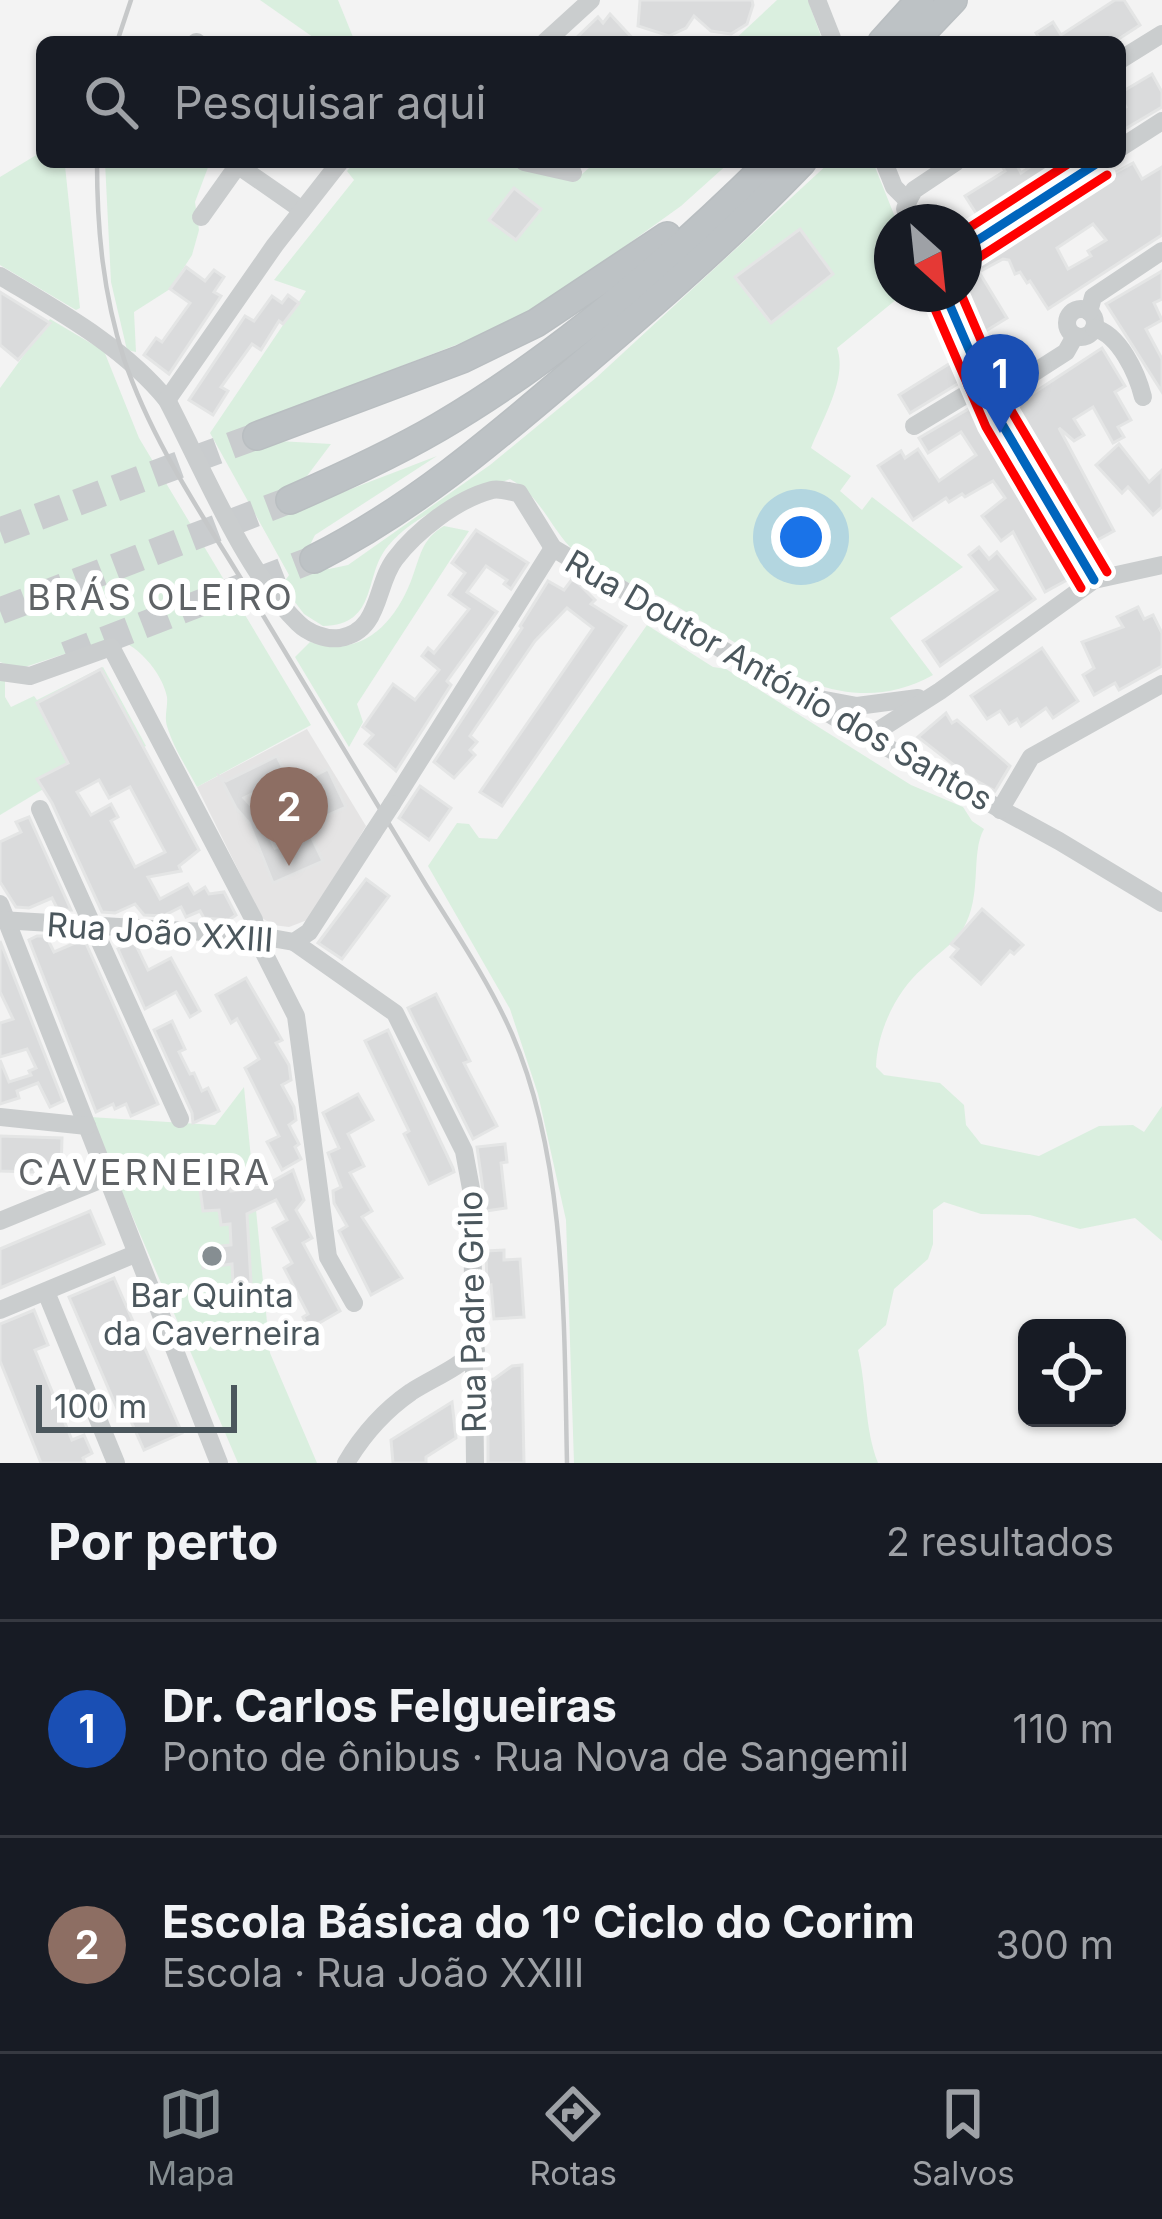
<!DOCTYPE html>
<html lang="pt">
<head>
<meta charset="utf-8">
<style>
  :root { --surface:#171b24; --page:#20242c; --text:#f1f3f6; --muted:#9ea1a6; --line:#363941; --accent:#868e92 }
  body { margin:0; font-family:Inter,sans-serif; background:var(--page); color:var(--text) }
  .controls { position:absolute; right:36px; bottom:36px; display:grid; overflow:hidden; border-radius:18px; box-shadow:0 3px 9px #0004 }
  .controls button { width:108px; height:108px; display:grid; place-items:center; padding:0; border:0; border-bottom:3px solid var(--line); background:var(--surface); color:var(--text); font:60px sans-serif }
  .compass { position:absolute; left:874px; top:204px; width:108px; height:108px; border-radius:50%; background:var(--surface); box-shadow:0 3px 9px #0004; rotate:153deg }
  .scale { position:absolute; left:36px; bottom:30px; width:201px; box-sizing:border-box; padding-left:12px; border:6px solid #4b575d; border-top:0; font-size:33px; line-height:42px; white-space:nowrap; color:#4b575d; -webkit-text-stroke:9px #fff; paint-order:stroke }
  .you { position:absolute; left:801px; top:537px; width:42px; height:42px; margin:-30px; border:9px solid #fff; border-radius:50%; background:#1a73e8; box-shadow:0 0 0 18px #1a73e833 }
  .badge { display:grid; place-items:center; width:78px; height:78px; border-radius:50%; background:var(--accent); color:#fff; font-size:39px; font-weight:700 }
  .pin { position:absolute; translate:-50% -99px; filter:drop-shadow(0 3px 6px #0008) }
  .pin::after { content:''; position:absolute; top:63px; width:42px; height:36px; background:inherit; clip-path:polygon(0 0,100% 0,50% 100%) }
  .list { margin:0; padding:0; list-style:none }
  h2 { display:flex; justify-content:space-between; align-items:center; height:156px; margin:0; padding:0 48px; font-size:51px }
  h2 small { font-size:39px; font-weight:400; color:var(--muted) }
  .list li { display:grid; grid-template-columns:78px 1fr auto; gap:36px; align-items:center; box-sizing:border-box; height:216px; padding:0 48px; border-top:3px solid var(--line) }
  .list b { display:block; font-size:45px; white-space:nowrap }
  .list p { margin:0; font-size:39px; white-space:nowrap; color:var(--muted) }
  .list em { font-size:39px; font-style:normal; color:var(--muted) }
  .icon { flex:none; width:66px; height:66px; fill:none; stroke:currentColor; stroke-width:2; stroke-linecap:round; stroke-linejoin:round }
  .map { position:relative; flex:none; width:1162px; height:1463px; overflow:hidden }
  .search { position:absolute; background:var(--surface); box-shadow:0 3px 9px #0004; left:36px; right:36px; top:36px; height:132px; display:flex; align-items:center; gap:30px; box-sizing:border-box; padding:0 42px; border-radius:18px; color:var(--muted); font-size:45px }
  .sheet { height:588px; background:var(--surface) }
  nav { display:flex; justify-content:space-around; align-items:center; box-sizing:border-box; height:168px; border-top:3px solid var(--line); background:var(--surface); font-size:33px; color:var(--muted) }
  nav a { display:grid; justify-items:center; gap:6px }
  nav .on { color:var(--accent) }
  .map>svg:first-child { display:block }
  .education { fill:#e5e4e4 }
  .green { fill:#daefdf }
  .building { fill:#dadbdc; stroke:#e4e5e5; stroke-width:3; fill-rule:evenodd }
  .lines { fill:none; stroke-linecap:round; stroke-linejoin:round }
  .highway-tunnel { stroke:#c9ccce; stroke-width:27; stroke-dasharray:27 14; stroke-linecap:butt }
  .highway-casing { stroke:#b9bec1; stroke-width:30 }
  .minor { stroke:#cacdce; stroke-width:18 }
  .highway { stroke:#bdc2c5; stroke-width:27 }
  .rail { stroke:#c6c8c9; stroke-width:4.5 }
  .minor-bridge { stroke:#cacdce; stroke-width:18 }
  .bus-1-casing { stroke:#fff; stroke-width:18 }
  .bus-2-casing { stroke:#fff; stroke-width:18 }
  .bus-3-casing { stroke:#fff; stroke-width:18 }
  .bus-1 { stroke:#0065bd; stroke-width:9 }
  .bus-2 { stroke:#f00; stroke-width:9 }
  .bus-3 { stroke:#f00; stroke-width:9 }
  .poi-dot { fill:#868e92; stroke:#fff; stroke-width:4.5 }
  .labels { text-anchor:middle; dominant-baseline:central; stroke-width:12; stroke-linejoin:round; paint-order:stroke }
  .street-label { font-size:33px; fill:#4b575d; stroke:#fff }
  .poi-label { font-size:33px; fill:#4b575d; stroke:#fff }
  .neighbourhood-label { font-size:36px; letter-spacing:3px; fill:#5f6366; stroke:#fff }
</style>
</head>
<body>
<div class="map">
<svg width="1162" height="1463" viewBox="0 0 1162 1463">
  <rect width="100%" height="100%" fill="#f3f3f3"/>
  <polygon class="education" points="307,729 366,826 310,919 289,927 273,925 262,918 197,787"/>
  <g class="green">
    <polygon points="260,0 338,0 355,42 320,42"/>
    <polygon points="777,0 808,0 823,42 732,42"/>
    <polygon points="38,154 42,154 42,162 60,162 65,166 80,308 76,310 0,265 0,177"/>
    <polygon points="105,162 210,162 195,202 199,230 192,255 170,289 134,312 136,352 127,350 111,282"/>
    <path d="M 355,162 L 499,162 L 575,180 L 596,162 L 730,162 L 681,206 L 578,280 L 502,327 L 255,423 L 279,441 L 331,444 L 307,476 L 293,484 L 296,510 L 437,456 L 315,535 L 306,553 L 309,562 L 329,569 L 348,565 L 490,465 L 597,377 L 830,162 L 873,162 L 897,222 L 892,222 L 892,294 L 903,294 L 837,348 C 848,378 822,420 811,448 L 851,476 L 840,491 L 862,510 L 872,497 L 963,567 L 890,618 L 933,675 C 831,732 744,640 658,596 C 629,581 593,572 570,547 C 548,523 540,496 510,479 C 468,496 418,510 388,546 C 363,575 379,625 323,626 L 304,614 L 282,585 L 289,575 L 210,433 L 306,291 L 274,280 L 354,180 L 347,171 Z"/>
    <path d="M 50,319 L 104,351 L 139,438 L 311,725 L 197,787 C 187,768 173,747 167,726 C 164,716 168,707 167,697 C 163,674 135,639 110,639 L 19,669 L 0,662 L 0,388 Z"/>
    <path d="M 444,526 L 469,531 L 357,704 L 363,722 L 349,747 L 295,657 L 310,642 C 361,658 393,626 411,581 C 420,558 421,539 444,526 Z"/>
    <path d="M 647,625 L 713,667 L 726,669 L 911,785 L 963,807 L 972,821 L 984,829 C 970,854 983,895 963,929 C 954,944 936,955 923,968 C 896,991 877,1032 876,1067 L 884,1075 L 940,1083 L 964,1105 L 966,1125 L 981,1144 L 1039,1156 L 1099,1126 L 1133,1125 L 1144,1132 L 1162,1106 L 1162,1241 L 1135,1218 L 1080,1229 L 1030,1215 L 981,1214 L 944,1202 L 933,1210 L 933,1244 L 928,1259 L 894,1289 L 886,1325 L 858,1350 C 867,1388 864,1427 878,1463 L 574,1463 L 566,1220 L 538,1094 L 510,1009 L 428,866 L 457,823 L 469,824 L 479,838 L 497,839 Z"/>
    <polygon points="103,667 146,746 89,775 70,773 0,815 0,679 5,680 5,697 11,707 34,696 37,700"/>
    <polygon points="244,1087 270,1353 317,1463 238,1463 90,1117 215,1125"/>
  </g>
  <g class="building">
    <polygon points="640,0 752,0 753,5 747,24 731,34 711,31 694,16 686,28 669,36 638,26"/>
    <polygon points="1115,0 1124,0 1140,25 1114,42 1042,42 1036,33 1053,22 1061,35"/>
    <polygon points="610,14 636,42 572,42 598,17 603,23"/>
    <polygon points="1152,74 1162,92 1162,107 1125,129 1120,110 1126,107 1120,93"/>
    <polygon points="1008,162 1015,162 1021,173 1037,162 1062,162 1065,168 979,218 965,196 1005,171 1002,166"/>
    <path d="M 1133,163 L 1142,179 L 1162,167 L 1162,235 L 1048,309 L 1030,281 L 1027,283 L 1020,272 L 1015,274 L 1009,260 L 1003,259 L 979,272 L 1007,318 L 981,334 L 960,294 L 964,294 L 964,266 L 998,249 L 995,245 L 1069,197 ZM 1093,224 L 1106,240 L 1088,251 L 1091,256 L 1068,269 L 1057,248 Z"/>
    <polygon points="514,188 541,209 516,240 489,220"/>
    <polygon points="800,229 833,274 771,323 735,277"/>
    <polygon points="186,267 205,281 214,270 224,277 214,292 221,296 169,374 144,355 156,338 162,342 190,303 170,289"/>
    <polygon points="1162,271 1162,299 1154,303 1162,320 1146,329 1162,359 1162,392 1106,304"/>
    <polygon points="0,292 50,323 18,360 0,345"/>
    <polygon points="288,295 299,303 283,324 279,321 261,350 252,344 221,387 228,391 213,415 189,400 245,316 254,321 272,296 282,303"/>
    <polygon points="1102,348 1125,386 1115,392 1131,420 1118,427 1124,437 1113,443 1093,407 1074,419 1084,435 1074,441 1059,428 1114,531 1092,543 1066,485 1057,489 1012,407"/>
    <polygon points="952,362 964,380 910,413 899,395"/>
    <polygon points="970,408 1036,509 1032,511 1069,579 1045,592 1013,532 1001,541 982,516 1005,498 993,481 965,497 962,494 949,502 946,498 913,520 878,466 901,451 905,458 918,449 939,481 976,455 961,432 928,453 919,438"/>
    <polygon points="1119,444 1149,482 1162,470 1162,507 1153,515 1128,487 1122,493 1096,465"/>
    <polygon points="476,530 528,563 511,589 504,584 507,580 486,566 467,592 497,612 447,681 451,685 396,771 365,744 373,735 363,727 393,684 415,700 439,670 422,656 428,648 434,653 469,609 449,595 465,573 452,563"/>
    <polygon points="979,547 989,559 997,552 1035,599 940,666 923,641 997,590 969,555"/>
    <polygon points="573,578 595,600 591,604 626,626 502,806 480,792 593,628 567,608 535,641 470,736 477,742 470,750 475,755 454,778 434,762 522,628 520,626 548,581 564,590"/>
    <polygon points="1138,607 1144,619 1153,615 1162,633 1162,666 1119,690 1115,683 1094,695 1083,675 1094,668 1082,642 1123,627 1117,617"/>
    <polygon points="1042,648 1078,701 1053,718 1046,708 1021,726 1017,719 1009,724 1000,711 987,719 971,696"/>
    <path d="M 101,669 L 199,850 L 179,866 L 181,871 L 148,877 L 160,899 L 188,884 L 194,894 L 205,887 L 209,894 L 224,892 L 236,915 L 229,920 L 204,918 L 200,911 L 186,917 L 181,907 L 163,916 L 144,915 L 135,904 L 115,913 L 102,912 L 52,803 L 37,779 L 68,763 L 37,703 ZM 99,780 L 109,798 L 130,787 L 165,852 L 135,867 L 111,821 L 118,817 L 111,804 L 91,815 L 77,792 Z"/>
    <polygon points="946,713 952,723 957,720 1010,766 995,791 968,776 918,737"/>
    <polygon points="277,756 287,776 244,798 260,815 275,848 310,834 323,861 273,883 249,823 236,808 220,777 226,781"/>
    <polygon points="328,769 346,807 314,821 296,785"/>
    <polygon points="420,786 451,808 429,840 399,818"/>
    <polygon points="29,817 71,910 58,910 52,898 29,908 16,907 0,882 0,842 21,832 16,822"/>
    <polygon points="366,879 389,896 342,959 318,943"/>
    <polygon points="982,909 1023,945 1014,954 1010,951 981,984 951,957 958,949 951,944"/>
    <polygon points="37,936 46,936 54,952 84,939 158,1104 131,1116 126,1104 115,1109 113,1104 96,1112 29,940"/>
    <polygon points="0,941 63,1101 50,1107 38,1083 17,1091 19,1098 0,1104 0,1060 9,1082 31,1075 29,1071 36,1068 27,1049 0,1057 0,1023 13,1019 0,992"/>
    <polygon points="134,941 148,970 171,958 200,1011 190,1017 176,992 145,1009 118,949"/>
    <polygon points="246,978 282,1040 276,1043 289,1065 291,1080 282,1085 294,1107 296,1120 289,1125 299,1144 295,1147 301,1159 282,1170 267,1142 279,1136 245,1068 259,1059 237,1019 231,1023 216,995"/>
    <polygon points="436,994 470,1061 464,1063 497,1126 473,1139 408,1008"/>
    <polygon points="172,1021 185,1049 179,1052 190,1074 194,1073 202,1091 208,1088 219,1111 193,1123 192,1113 154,1030"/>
    <polygon points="388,1030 453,1168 454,1172 429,1184 404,1134 409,1131 365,1041"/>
    <polygon points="358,1094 373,1120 348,1134 364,1166 350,1173 372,1211 362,1217 402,1278 371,1295 339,1231 347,1226 334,1203 333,1191 341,1187 328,1153 339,1148 323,1113"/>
    <polygon points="0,1136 62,1138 61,1173 0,1171"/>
    <polygon points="505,1144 507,1162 501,1163 506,1208 486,1211 477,1147"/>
    <polygon points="227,1157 231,1191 262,1187 293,1170 304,1200 296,1210 312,1238 303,1243 340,1311 309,1329 303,1317 308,1314 284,1268 292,1263 273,1228 287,1220 276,1200 247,1214 251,1283 233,1284 232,1264 203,1268 201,1248 231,1245 230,1224 221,1225 219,1210 203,1211 196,1161"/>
    <polygon points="90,1211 104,1244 0,1288 0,1249"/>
    <polygon points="504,1250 504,1260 520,1259 524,1317 494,1319 491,1285 487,1286 486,1251"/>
    <polygon points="114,1278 182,1433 144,1450 129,1417 122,1420 69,1297"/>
    <polygon points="34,1310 48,1345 35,1350 72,1440 84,1435 92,1453 83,1458 85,1463 41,1463 0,1361 0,1324"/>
    <polygon points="522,1365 524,1463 488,1463 488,1380 494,1379 512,1366"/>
    <polygon points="452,1402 456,1438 426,1457 426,1463 393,1463 391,1440"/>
  </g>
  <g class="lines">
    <g class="highway-tunnel">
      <polyline points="0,531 257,436"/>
      <polyline points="0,611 290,500"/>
      <polyline points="66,655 314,559"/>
    </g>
    <defs>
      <g id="highway">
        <polyline points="882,42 920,0"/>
        <polyline points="913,42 953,0"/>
        <polyline points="257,436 462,359 536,323 667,236"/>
        <path d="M 290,500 C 340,478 391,455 439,427 C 557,358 673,258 770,162"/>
        <path d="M 314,559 C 411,510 491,442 573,372 C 652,305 730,237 802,162"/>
      </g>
    </defs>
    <use href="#highway" class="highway-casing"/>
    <g class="minor">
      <polyline points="817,0 832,38"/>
      <polyline points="196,42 197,42"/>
      <polyline points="545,42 591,0"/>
      <polyline points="1120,60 1162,34"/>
      <polyline points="1120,148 1162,121"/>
      <polyline points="233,162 302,210"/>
      <polyline points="524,162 573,173"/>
      <polyline points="884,162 894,187 908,201 905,209 911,222"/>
      <polyline points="908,201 914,190 956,162"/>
      <polyline points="201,217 238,165"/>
      <polyline points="964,249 1099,162"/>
      <path d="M 0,276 C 60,312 123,346 167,400 C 202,467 245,572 298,623 C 308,633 326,640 340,638 C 381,631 375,585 395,559 C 416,531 457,499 492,490 C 500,488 510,492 519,493 L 553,548 L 868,737 L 1059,841 L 1162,903"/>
      <polyline points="945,294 999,419 1094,580"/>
      <circle cx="1081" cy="323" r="14"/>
      <polyline points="1089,312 1093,297 1162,251"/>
      <path d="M 1094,328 C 1119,334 1137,373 1143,397"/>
      <polyline points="167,400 275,245 340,162"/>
      <polyline points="991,400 1066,352 1075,336"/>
      <polyline points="914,426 985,383"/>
      <polyline points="0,672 30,676 111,647 254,920 260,945 296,1016 328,1257 354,1303"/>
      <polyline points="809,697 857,706 918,698"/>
      <polyline points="868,737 940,691 1094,580 1162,565"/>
      <polyline points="392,804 553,548"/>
      <polyline points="40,809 180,1119"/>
      <polyline points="1000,810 1031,757 1162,684"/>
      <polyline points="0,904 219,1463"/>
      <polyline points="0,920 255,935 294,942 309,932 373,833"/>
      <polyline points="294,942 395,1013 464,1151 472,1194 475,1463"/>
      <polyline points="0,1117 87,1126"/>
      <polyline points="0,1221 105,1178"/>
      <polyline points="46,1292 116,1463"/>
      <polyline points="0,1310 135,1254"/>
      <path d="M 346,1463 C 362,1436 385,1410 411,1392 C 433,1378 457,1369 476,1350"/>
    </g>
    <use href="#highway" class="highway"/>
    <g class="rail">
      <polyline points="117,42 131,0"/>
      <path d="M 97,162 C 97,229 103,294 124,359 C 151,439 199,510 243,582 C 304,683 364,784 426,885 C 456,933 489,982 512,1034 C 567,1160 564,1327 567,1463"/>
    </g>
    <polyline class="minor-bridge" points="373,833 392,804"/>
    <defs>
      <g id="bus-1">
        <polyline points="964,249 1099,162"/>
        <polyline points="945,294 999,419 1094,580"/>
      </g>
      <g id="bus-2">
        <polyline points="972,262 1107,175"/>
        <polyline points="931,300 986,427 1081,588"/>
      </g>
      <g id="bus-3">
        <polyline points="964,231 1071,162"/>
        <polyline points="961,294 1012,412 1107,572"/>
      </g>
    </defs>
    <use href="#bus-1" class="bus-1-casing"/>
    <use href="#bus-2" class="bus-2-casing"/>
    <use href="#bus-3" class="bus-3-casing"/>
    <use href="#bus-1" class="bus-1"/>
    <use href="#bus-2" class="bus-2"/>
    <use href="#bus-3" class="bus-3"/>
  </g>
  <circle class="poi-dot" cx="212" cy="1256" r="12"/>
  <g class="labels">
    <g class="street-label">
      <text transform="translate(779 680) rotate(30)">Rua Doutor António dos Santos</text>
      <text transform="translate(160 932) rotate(4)">Rua João XXIII</text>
      <text transform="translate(472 1312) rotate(-91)">Rua Padre Grilo</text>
    </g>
    <g class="poi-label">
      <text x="212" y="1295">Bar Quinta<tspan x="212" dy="38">da Caverneira</tspan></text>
    </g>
    <g class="neighbourhood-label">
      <text x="161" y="597">BRÁS OLEIRO</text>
      <text x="145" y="1172">CAVERNEIRA</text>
    </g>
  </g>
</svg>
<div class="controls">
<button><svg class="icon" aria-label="locate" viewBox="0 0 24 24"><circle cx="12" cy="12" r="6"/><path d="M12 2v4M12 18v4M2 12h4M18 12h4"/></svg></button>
</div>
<svg class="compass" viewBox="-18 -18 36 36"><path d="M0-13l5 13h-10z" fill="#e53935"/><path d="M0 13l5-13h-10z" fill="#9ea1a6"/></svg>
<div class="scale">100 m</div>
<div class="you"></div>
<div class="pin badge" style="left:1000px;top:433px;background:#1a4fb4">1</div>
<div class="pin badge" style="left:289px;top:866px;background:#8d6e63">2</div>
<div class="search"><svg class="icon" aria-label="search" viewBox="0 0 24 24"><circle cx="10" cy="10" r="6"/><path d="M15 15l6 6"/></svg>Pesquisar aqui</div>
</div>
<section class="sheet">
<h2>Por perto<small>2 resultados</small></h2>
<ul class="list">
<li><span class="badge" style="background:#1a4fb4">1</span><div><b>Dr. Carlos Felgueiras</b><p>Ponto de ônibus · Rua Nova de Sangemil</p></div><em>110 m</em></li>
<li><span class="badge" style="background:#8d6e63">2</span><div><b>Escola Básica do 1º Ciclo do Corim</b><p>Escola · Rua João XXIII</p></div><em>300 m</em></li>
</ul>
</section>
<nav>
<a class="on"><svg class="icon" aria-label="map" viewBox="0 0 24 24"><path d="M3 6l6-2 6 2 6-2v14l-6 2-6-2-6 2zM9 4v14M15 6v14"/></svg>Mapa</a>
<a><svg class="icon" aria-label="directions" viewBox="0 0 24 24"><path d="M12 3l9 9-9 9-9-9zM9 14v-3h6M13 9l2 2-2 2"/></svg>Rotas</a>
<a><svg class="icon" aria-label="saved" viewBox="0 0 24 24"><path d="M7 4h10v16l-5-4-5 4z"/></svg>Salvos</a>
</nav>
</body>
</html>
